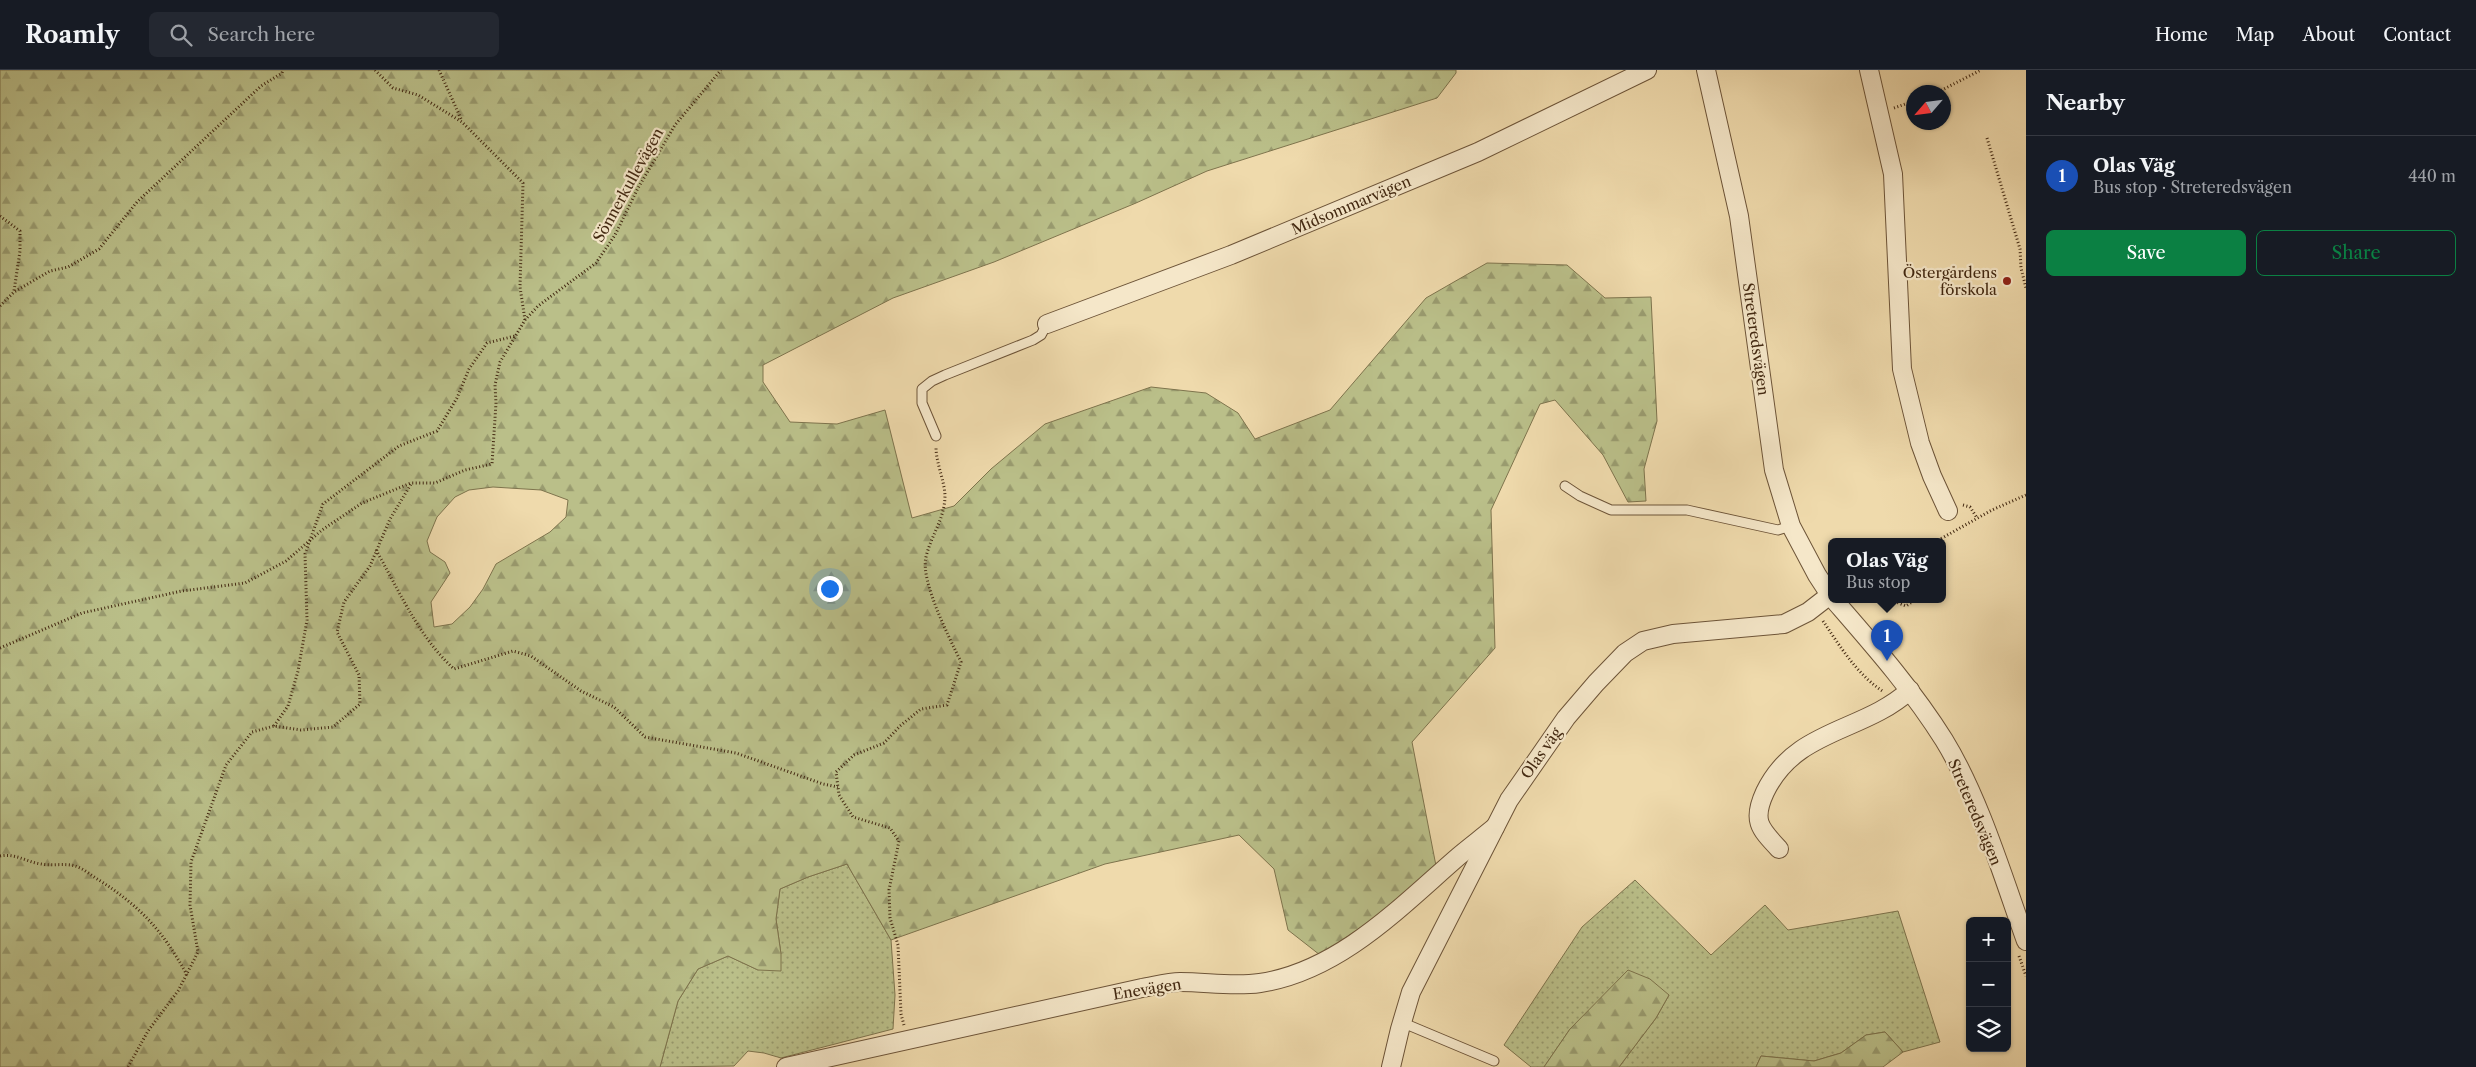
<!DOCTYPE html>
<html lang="en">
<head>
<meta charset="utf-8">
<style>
  :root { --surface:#171b24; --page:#242831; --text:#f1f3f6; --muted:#9ea1a6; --line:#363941; --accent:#0b8043 }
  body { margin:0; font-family:"Libre Caslon Text",serif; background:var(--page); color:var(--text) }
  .controls { position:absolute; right:15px; bottom:15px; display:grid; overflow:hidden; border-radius:8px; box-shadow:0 1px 4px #0004 }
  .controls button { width:45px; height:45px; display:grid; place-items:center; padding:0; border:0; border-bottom:1px solid var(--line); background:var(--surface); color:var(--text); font:25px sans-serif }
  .compass { position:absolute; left:1906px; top:15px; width:45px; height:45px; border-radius:50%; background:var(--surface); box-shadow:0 1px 4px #0004; rotate:242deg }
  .you { position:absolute; left:829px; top:518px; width:18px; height:18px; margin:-12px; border:4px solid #fff; border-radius:50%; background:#1a73e8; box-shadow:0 0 0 8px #1a73e833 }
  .badge { display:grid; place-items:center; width:32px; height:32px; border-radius:50%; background:var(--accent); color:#fff; font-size:16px; font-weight:700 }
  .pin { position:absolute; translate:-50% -41px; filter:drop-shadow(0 1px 2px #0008) }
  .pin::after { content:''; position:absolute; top:26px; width:18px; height:15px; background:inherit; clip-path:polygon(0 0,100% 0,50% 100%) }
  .popup { position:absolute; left:1828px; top:468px; width:118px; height:65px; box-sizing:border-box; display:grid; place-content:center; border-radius:8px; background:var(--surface); filter:drop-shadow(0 1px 4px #0005); font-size:16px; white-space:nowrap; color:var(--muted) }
  .popup b { font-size:19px; color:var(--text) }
  .popup::after { content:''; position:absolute; left:50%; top:100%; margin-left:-10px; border:10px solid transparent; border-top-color:var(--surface) }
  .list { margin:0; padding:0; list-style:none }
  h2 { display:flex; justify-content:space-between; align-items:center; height:65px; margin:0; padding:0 20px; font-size:21px }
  h2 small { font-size:16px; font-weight:400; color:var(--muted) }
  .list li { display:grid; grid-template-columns:32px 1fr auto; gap:15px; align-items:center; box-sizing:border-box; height:80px; padding:0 20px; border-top:1px solid var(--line) }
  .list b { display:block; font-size:19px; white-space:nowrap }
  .list p { margin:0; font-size:16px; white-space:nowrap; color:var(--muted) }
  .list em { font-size:16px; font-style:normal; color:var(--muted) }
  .actions { display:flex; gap:10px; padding:15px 20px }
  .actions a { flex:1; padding:11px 0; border:1px solid var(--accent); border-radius:8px; text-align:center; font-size:18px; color:var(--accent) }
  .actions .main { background:var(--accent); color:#fff }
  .icon { flex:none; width:28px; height:28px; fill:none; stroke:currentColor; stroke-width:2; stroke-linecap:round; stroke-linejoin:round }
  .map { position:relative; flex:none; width:2026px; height:997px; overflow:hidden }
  header { display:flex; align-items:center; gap:30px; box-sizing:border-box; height:70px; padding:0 25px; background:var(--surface); border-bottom:1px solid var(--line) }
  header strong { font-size:24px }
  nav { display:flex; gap:28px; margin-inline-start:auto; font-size:18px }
  .search { width:350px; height:45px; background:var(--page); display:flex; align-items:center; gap:12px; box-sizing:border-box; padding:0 18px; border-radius:8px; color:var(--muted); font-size:19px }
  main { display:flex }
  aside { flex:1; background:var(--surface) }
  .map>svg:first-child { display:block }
  .grass { fill:url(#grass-dots); stroke:#7e744d }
  .forest { fill:url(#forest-firs); stroke:#7e744d; fill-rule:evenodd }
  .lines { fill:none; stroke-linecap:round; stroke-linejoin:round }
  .service-casing { stroke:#6d5438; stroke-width:11 }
  .minor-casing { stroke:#6d5438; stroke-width:20 }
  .path { stroke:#422811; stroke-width:3; stroke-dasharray:1 2.5; stroke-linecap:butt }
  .service { stroke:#f5e7c9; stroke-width:9 }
  .minor { stroke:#f5e7c9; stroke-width:18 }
  .poi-dot { fill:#8f2418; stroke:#f5e7c9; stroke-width:2 }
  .labels { text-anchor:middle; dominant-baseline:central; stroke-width:4.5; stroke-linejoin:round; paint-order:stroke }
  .street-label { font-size:15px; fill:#422811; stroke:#f5e7c9 }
  .poi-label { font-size:15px; fill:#422811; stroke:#f5e7c9; text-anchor:end }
</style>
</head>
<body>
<header>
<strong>Roamly</strong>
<div class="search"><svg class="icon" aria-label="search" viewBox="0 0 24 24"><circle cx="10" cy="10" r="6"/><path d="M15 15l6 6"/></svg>Search here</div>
<nav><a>Home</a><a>Map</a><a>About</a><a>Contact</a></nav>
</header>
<main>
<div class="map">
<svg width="2026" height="997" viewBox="0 0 2026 997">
  <defs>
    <pattern id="grass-dots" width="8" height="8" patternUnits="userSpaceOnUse" patternTransform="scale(1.25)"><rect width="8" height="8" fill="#babf89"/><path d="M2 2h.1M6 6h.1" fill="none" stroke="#999b6f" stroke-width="1.8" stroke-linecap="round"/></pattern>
    <pattern id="forest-firs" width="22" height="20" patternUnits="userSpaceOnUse" patternTransform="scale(1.25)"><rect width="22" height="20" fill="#babf89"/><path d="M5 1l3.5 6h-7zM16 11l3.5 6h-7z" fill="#999b6f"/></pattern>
  </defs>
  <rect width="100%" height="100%" fill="#efdaac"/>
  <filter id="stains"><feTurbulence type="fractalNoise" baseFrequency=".004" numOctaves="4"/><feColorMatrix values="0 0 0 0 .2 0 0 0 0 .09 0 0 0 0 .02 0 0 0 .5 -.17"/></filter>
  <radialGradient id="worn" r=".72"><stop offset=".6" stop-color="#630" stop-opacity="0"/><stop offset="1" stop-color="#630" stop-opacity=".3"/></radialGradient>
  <g class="grass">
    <polygon points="847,794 891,870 895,925 893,959 781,988 764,983 748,981 734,996 660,997 678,931 698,899 728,886 758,900 781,884 776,849 780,819 808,807"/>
    <polygon points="1635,810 1711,885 1765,835 1788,860 1898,841 1940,972 1903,982 1885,962 1866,965 1841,983 1814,991 1761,986 1756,997 1619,997 1656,948 1669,925 1570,959 1544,997 1531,997 1504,975 1582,857"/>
  </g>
  <g class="forest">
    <path d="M 0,0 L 1456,0 L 1456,3 L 1437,28 L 1207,101 L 1136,133 L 994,192 L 893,228 L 763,295 L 763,312 L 790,352 L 837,354 L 885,340 L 912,448 L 954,436 L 991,399 L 1045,354 L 1151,317 L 1206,323 L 1238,343 L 1255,369 L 1330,340 L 1426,228 L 1487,193 L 1567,195 L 1605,228 L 1651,227 L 1657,351 L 1644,399 L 1646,431 L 1628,432 L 1603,385 L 1555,330 L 1540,334 L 1491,440 L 1495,578 L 1412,672 L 1437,801 L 1366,854 L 1320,885 L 1288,860 L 1274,799 L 1239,765 L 1105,794 L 891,870 L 847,794 L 808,807 L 780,819 L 776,849 L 781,884 L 781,901 L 758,900 L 728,886 L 698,899 L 678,931 L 660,997 L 0,997 ZM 493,417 L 541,420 L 568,430 L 566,447 L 550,462 L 496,494 L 483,519 L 470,537 L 452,554 L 434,557 L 431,532 L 450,503 L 445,492 L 430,482 L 427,471 L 437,447 L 455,427 L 469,420 Z"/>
    <polygon points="1628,900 1650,909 1669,925 1656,948 1619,997 1544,997 1570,959"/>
    <polygon points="1885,962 1903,982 1883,997 1756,997 1761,986 1814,991 1841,983 1866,965"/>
  </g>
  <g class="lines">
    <defs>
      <g id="service">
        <polyline points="936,366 922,333 922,319 932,311 945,305 1033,270 1041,265 1047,254"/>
        <polyline points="1565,416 1580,426 1611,440 1687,440 1778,460 1791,456"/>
        <polyline points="1401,952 1494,991"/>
      </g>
      <g id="minor">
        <polyline points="1706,0 1739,146 1774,400 1791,456 1817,505 1832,528"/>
        <polyline points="1869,0 1893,104 1902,299 1920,373 1932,406 1948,441"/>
        <polyline points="1047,254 1231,185 1478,82 1647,0"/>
        <path d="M 1834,530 C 1873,575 1912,619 1944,670 C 1979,727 2003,807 2026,871"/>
        <path d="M 1779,779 C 1759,758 1752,750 1765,722 C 1796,658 1863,663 1910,620"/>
        <path d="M 786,997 L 1142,918 C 1154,916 1168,912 1180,912 C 1207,912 1233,917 1260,913 C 1340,901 1401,836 1459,786 C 1471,776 1483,767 1495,757"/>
        <polyline points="1391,997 1400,959 1411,922 1509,730 1566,648 1596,613 1625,583 1643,571 1673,564 1784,554 1808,542 1830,525"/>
      </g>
    </defs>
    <use href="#service" class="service-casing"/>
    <use href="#minor" class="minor-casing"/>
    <g class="path">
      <polyline points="375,0 393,18 418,25 462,52 523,113 520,217 525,250"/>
      <polyline points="439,0 462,51"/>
      <polyline points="1938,22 1981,0"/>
      <polyline points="1894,38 1914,31"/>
      <polyline points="1987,68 2020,179 2021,198 2026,218"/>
      <polyline points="0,146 20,161 20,181 14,221"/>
      <polyline points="0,236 14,222 50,201 68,197 99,179 137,132 261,16 282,3 283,0"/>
      <polyline points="1963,435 1970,437 1977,448"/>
      <polyline points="1935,472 1992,440 2026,425"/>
      <path d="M 376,480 C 400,522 418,566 454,599 L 513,581 L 531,586 L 581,621 L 614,637 L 645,667 L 736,683 L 823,714 L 838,717"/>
      <polyline points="1891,530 1906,536 1915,530"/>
      <path d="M 1823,551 C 1840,576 1857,605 1884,622"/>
      <polyline points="0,578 82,543 182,521 245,513 286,491 322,460 362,433 411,413 435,413 465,400 492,394 496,333 495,315 500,292 525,250 538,236 596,193 615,165 638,118 675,55 721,0"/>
      <polyline points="274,656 288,636 298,601 307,550 305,484 323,434 399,376 437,361 457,328 469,299 487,273 515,266"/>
      <path d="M 0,786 C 16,783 26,792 41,794 C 52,796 65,793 75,796 C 83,798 92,806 99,810 C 141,837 163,861 187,905"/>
      <polyline points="2019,886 2026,906"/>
      <path d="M 904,955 L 901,944 L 898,875 L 890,848 L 889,820 L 899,771 L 890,758 L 853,747 L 839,725 L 836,702 L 854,685 L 884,673 L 900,656 L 921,639 L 947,635 L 961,592 C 950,569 920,511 926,487 C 931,465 945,449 945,425 C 944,409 936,393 936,377"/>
      <polyline points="128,997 148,961 178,921 198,882 190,835 191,792 226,695 252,662 274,656 301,660 333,657 360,634 359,605 337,562 344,532 370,496 390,449 411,414"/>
    </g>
    <use href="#service" class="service"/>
    <use href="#minor" class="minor"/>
  </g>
  <circle class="poi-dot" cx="2007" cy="211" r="5"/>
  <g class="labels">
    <g class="street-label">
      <text transform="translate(628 115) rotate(-61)">Sönnerkullevägen</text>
      <text transform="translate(1351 135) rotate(-23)">Midsommarvägen</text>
      <text transform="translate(1756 269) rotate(82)">Streteredsvägen</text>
      <text transform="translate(1541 683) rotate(-55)">Olas väg</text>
      <text transform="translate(1975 742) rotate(67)">Streteredsvägen</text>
      <text transform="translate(1147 919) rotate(-9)">Enevägen</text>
    </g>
    <g class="poi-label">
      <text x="1997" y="202">Östergårdens<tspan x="1997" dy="17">förskola</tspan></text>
    </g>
  </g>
  <rect width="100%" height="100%" filter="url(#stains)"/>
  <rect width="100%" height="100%" fill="url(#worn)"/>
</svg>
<div class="controls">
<button>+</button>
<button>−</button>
<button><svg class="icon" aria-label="layers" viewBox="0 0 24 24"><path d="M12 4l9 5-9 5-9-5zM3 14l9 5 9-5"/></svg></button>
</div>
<svg class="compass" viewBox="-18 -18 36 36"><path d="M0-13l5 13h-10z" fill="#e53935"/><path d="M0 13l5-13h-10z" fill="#9ea1a6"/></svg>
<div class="you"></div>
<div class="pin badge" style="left:1887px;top:591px;background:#1a4fb4">1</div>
<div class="popup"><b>Olas Väg</b>Bus stop</div>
</div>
<aside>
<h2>Nearby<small></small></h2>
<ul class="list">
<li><span class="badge" style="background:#1a4fb4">1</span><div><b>Olas Väg</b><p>Bus stop · Streteredsvägen</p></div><em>440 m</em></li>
</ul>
<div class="actions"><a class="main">Save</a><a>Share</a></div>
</aside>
</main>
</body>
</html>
